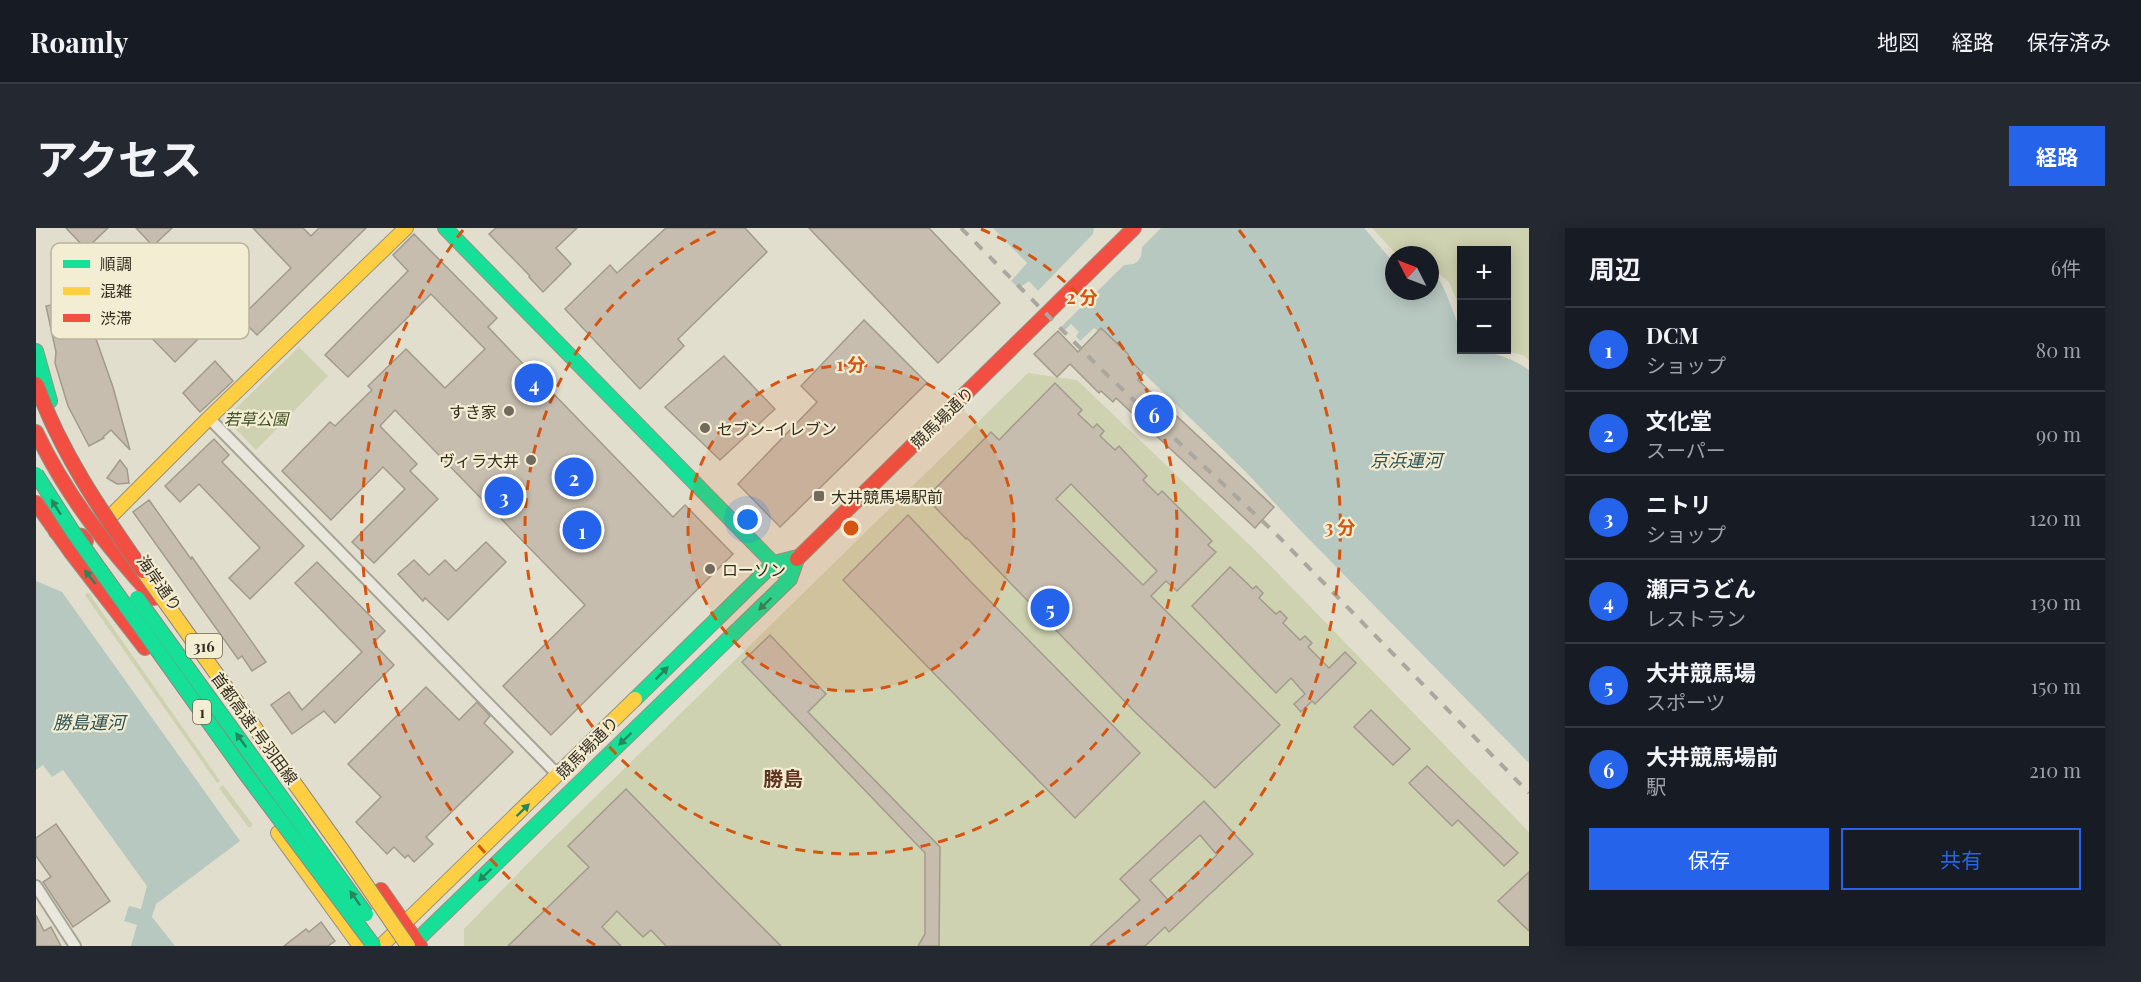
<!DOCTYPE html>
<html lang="ja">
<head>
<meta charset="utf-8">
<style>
  :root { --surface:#171b24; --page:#242831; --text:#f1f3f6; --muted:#9ea1a6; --line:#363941; --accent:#2563eb }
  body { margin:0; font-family:"Playfair Display","Noto Sans JP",serif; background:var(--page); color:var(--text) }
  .controls { position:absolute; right:18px; top:18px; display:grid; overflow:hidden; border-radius:0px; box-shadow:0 3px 15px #0003 }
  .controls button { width:54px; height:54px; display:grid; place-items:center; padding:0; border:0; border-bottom:2px solid var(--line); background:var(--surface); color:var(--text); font:30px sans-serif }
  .compass { position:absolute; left:1349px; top:18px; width:54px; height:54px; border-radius:50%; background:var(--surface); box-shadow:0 3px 15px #0003; rotate:312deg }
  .you { position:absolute; left:712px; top:292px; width:21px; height:21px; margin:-15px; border:4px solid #fff; border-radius:50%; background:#1a73e8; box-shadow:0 0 0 9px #1a73e833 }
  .badge { display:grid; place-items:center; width:39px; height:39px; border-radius:50%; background:var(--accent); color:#fff; font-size:20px; font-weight:700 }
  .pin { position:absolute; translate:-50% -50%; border:3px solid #fff; box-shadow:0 2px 6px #0006 }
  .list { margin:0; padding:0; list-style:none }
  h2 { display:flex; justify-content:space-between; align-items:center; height:78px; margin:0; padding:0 24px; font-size:26px }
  h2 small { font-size:20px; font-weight:400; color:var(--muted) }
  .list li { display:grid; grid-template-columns:39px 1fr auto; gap:18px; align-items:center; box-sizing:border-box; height:84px; padding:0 24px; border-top:2px solid var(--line) }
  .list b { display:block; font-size:22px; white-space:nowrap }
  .list p { margin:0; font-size:20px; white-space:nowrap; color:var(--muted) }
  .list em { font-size:20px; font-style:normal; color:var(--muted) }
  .actions { display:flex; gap:12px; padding:18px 24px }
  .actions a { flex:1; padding:14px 0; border:2px solid var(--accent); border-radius:0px; text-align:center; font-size:21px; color:var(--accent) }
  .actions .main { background:var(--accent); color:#fff }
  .map { position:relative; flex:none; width:1493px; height:718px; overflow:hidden; border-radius:0px }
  header { display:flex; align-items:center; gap:36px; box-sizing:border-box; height:84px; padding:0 30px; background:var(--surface); border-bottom:2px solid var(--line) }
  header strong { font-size:28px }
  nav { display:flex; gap:33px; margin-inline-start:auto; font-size:21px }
  .intro { display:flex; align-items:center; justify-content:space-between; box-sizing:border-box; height:144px; padding:0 36px }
  h1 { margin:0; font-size:42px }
  .button { padding:15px 27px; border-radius:0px; background:var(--accent); color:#fff; font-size:21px; font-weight:700 }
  main { display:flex; gap:36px; padding:0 36px }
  aside { flex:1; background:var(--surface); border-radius:0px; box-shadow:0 3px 15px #0003 }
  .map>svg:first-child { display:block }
  .green { fill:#ced2b0 }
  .water { fill:#b7c8c0 }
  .pier { fill:#e2decd }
  .building { fill:#c6bdae; stroke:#a29a8c; stroke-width:1.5; fill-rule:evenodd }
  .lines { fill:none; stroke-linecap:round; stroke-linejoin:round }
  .street-casing { stroke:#a7a396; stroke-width:14 }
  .fast-casing { stroke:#979286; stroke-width:16 }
  .slow-casing { stroke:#979286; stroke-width:16 }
  .jam-casing { stroke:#979286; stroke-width:16 }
  .street { stroke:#eae8de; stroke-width:10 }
  .fast { stroke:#16e098; stroke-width:14 }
  .slow { stroke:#ffcf43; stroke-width:14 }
  .jam { stroke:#f24e42; stroke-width:14 }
  .rail { stroke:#aaa79e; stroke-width:4; stroke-dasharray:10 10; stroke-linecap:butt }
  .fast-bridge-casing { stroke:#8d887d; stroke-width:16; stroke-linecap:butt }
  .slow-bridge-casing { stroke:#8d887d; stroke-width:16; stroke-linecap:butt }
  .jam-bridge-casing { stroke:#8d887d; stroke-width:16; stroke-linecap:butt }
  .fast-bridge { stroke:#16e098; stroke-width:14 }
  .slow-bridge { stroke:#ffcf43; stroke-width:14 }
  .jam-bridge { stroke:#f24e42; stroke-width:14 }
  .oneway { fill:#26865c }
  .ring { fill:none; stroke:#d6540e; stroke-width:3; stroke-dasharray:10 8 }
  .poi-dot { fill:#726a5c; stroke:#f3edd3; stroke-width:2 }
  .labels { text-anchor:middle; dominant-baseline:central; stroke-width:4.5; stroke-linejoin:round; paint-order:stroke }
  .shield { fill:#f3edd3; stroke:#6e6655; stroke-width:1.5 }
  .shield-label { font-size:15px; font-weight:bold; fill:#352c1f }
  .poi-label { font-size:16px; fill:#352c1f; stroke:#f3edd3; text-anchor:start }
  .street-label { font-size:16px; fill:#352c1f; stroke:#f3edd3 }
  .park-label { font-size:16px; font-style:italic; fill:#415126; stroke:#f3edd3 }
  .water-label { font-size:18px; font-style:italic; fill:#2f5254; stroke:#f3edd3 }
  .quarter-label { font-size:20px; font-weight:bold; fill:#5f3521; stroke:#f3edd3 }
  .key { fill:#f3edd3; stroke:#bab39d; stroke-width:1.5 }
  .key-label { font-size:16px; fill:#352c1f }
  .centre { fill:#d6540e; stroke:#f3edd3; stroke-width:3 }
  .ring-label { font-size:18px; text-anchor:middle; font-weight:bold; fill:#d6540e; stroke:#f3edd3; stroke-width:4.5; stroke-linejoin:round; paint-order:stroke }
</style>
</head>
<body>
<header>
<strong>Roamly</strong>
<nav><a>地図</a><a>経路</a><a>保存済み</a></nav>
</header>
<div class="intro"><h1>アクセス</h1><a class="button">経路</a></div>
<main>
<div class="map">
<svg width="1493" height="718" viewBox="0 0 1493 718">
  <rect width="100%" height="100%" fill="#e2decd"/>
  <g class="green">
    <polygon points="1336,0 1493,0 1493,132 1487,127 1463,122 1470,122 1470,22 1426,22 1425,82 1413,54 1394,39 1394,27 1361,27"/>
    <polygon points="263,119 292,148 220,222 192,193 192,188"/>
    <polygon points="992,145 1041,152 1223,326 1493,604 1493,718 428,718 428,701 499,628"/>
    <polygon points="52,364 184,553 181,555 49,367"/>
    <polygon points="187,557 217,597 213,600 183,560"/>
  </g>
  <g class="water">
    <path d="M 957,0 L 1328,0 L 1358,35 L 1358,63 L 1394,63 L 1394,48 L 1404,53 L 1410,65 L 1425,104 L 1426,122 C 1449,122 1474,128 1493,142 L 1493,535 L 1261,299 L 1209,243 L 1094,132 L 1092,126 L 1066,101 L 1062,103 L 1058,100 L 1044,113 L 1040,108 L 1043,104 L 1035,96 L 1029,102 L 997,70 L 1004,65 L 993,53 L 983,60 L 975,53 L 991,35 Z"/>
    <polygon points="0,353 26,364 204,613 120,676 116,689 139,718 95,718 101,697 88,693 93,678 105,681 111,658 27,542 16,549 7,537 0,542"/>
  </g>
  <polygon class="pier" points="1058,0 1125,0 1106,19 1105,28 1102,33 1098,36 1088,37 1023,101 994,71 1057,6"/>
  <g class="building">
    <polygon points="30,0 72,0 50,21"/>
    <polygon points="100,0 136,0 117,18"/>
    <polygon points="217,0 267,0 275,8 283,0 330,0 221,107 204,90 255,40"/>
    <polygon points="460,0 541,0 520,20 535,36 507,64 493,49 494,48 453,6"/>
    <polygon points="630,0 709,0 731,24 642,111 648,118 604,161 529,81 574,37 581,45"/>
    <polygon points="773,0 893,0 964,75 902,135"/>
    <polygon points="378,6 461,90 452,99 493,142 501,135 515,149 508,156 637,289 649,277 697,326 515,507 467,458 549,377 359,182 344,198 381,236 374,243 402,271 338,335 316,314 369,261 347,239 295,292 246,243 294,194 299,198 336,162 332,158 370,121 409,160 449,121 395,66 312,149 289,127 372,43 357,27"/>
    <polygon points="93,28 168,105 139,134 64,57"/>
    <polygon points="54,69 60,111 77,159 94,222 75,202 67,209 68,210 53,218 32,178 19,135 20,124 10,78"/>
    <polygon points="828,92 891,155 744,299 702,256 781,174 765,158"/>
    <polygon points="1065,100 1092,126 1094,132 1107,145 1102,152 1238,279 1219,300 1080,170 1077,174 1065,163 1063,165 1034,136 1021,149 998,126 1022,103 1042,124"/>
    <polygon points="688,128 739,181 684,232 629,179"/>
    <polygon points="179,133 197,153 164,184 147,165"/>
    <path d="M 1019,155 L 1046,182 L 1042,186 L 1057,200 L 1061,196 L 1068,203 L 1064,208 L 1079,222 L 1083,218 L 1111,248 L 1107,252 L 1122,267 L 1126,263 L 1176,313 L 1172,317 L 1180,324 L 1141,363 L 1130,353 L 1115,368 L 1244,497 L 1179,560 L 1099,484 L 931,310 L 930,311 L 890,270 L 955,204 L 963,212 ZM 1035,256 L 1121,343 L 1107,357 L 1020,271 Z"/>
    <polygon points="178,211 193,227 186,234 268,318 214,371 193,350 224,320 163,256 144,274 129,258"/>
    <polygon points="84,232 91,241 93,255 81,256 71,250"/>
    <polygon points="113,272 155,331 156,329 230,434 216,443 206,428 202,431 97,284"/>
    <polygon points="872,287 935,354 1104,525 1039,590 807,352"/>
    <polygon points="450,314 470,334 412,392 389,370 387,373 362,346 378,332 393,347 409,332 420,343"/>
    <polygon points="281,334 349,403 337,415 358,437 299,495 288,483 256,506 235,477 253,464 266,482 326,424 259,355"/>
    <polygon points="1194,339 1217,361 1220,358 1227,365 1223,370 1240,386 1244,383 1251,390 1247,395 1264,412 1269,408 1276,415 1272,419 1293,440 1309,424 1320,435 1279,476 1276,473 1265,484 1258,476 1269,466 1255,450 1240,465 1156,378"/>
    <polygon points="734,407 790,466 772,484 904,619 903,718 882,718 889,706 889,625 706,434"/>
    <polygon points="390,459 423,492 441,474 454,488 448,495 477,524 390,609 397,616 378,634 372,627 369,630 358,619 351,626 320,594 345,569 312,536"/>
    <polygon points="1335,482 1374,521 1357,537 1318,499"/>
    <polygon points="1391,538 1482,625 1468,638 1422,592 1416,598 1373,555"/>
    <polygon points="590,561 683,656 745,718 630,718 615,702 607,709 581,683 566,699 585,718 472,718 553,639 532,618"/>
    <path d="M 1168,573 L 1217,626 L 1133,704 L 1129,699 L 1109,718 L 1054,718 L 1104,672 L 1084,651 ZM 1164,607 L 1181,627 L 1132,672 L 1114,652 Z"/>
    <polygon points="20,596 74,673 37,699 7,654 15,649 0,628 0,610"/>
    <polygon points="1493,644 1493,703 1462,673"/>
    <polygon points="0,687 8,703 15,699 25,718 0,718"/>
    <polygon points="285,694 299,713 292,718 248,718 270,701 273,704"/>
  </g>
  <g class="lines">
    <defs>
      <g id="street">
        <polyline points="173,190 522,547"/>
        <polyline points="0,658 39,718"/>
      </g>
      <g id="fast">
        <polyline points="409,0 745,343"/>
        <polyline points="0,123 14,173"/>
        <polyline points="599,471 738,335 762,329"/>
        <polyline points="375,718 754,351 761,331"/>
      </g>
      <g id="slow">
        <polyline points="76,287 173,190 370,0"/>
        <polyline points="242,605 324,718"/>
        <polyline points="345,718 599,471"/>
      </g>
      <g id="jam">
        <path d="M 0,204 C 30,267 71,319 118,370"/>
        <polyline points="0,275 34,323 109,420"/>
        <polyline points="20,304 46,308 50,313"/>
        <polyline points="761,331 1098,0"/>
        <polyline points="345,662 384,718"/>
      </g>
    </defs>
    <use href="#street" class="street-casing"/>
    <use href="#fast" class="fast-casing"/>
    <use href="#slow" class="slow-casing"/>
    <use href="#jam" class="jam-casing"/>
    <use href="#street" class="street"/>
    <use href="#fast" class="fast"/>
    <use href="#slow" class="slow"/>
    <use href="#jam" class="jam"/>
    <polyline class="rail" points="925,0 1067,143 1239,305 1493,565"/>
    <defs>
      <g id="fast-bridge">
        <polyline points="0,246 37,304 209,545 338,718"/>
        <polyline points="101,370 330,686"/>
      </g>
      <polyline id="slow-bridge" points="107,343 309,626 372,718"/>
      <path id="jam-bridge" d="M 0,156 C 25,225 65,283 107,343"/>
    </defs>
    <use href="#fast-bridge" class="fast-bridge-casing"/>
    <use href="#slow-bridge" class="slow-bridge-casing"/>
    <use href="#jam-bridge" class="jam-bridge-casing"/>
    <use href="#fast-bridge" class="fast-bridge"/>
    <use href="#slow-bridge" class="slow-bridge"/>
    <use href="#jam-bridge" class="jam-bridge"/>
  </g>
  <defs><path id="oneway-solid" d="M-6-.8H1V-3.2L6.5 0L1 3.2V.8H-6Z" transform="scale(1.5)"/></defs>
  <g class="oneway">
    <use href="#oneway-solid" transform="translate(20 279) rotate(-123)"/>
    <use href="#oneway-solid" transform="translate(54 349) rotate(-128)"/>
    <use href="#oneway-solid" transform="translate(729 376) rotate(136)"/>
    <use href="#oneway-solid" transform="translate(626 445) rotate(-45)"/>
    <use href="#oneway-solid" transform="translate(589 511) rotate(136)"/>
    <use href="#oneway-solid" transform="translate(205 512) rotate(-126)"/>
    <use href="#oneway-solid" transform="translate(487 582) rotate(-44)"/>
    <use href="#oneway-solid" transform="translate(449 647) rotate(136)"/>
    <use href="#oneway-solid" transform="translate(319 670) rotate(-125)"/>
  </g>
  <circle cx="815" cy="300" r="163" fill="#d6540e" fill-opacity=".12"/>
  <g class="ring">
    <circle cx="815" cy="300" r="163"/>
    <path d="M945 1A326 326 0 1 1 685 1"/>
    <path d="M559 717A489 489 0 0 1 427 2M1203 2A489 489 0 0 1 1071 717"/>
  </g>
  <g class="poi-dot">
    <circle cx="473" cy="183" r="6"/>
    <circle cx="669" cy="200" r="6"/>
    <circle cx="495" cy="232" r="6"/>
    <rect x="777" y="262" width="12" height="12" rx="3"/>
    <circle cx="674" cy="341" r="6"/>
  </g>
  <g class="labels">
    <g class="shield">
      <rect x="150" y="406" width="36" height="24" rx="4.5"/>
      <rect x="157" y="472" width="18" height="24" rx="4.5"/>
    </g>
    <g class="shield-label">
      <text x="168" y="418">316</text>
      <text x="166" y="484">1</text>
    </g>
    <g class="poi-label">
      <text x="461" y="183" text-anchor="end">すき家</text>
      <text x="681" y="200">セブン-イレブン</text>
      <text x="483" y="232" text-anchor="end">ヴィラ大井</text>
      <text x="795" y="268">大井競馬場駅前</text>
      <text x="686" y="341">ローソン</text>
    </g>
    <g class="street-label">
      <text transform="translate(906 189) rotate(-44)">競馬場通り</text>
      <text transform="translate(124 355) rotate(55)">海岸通り</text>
      <text transform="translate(219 500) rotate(54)">首都高速1号羽田線</text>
      <text transform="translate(551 519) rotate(-45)">競馬場通り</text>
    </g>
    <g class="park-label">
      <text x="220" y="190">若草公園</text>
    </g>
    <g class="water-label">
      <text x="1370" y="232">京浜運河</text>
      <text x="53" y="494">勝島運河</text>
    </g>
    <g class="quarter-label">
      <text x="747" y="549">勝島</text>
    </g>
  </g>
  <rect x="15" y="15" width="198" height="96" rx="9" class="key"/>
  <rect x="27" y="32" width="27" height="8" fill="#16e098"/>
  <rect x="27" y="59" width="27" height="8" fill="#ffcf43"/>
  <rect x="27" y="86" width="27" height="8" fill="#f24e42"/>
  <g class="key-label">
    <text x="64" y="42">順調</text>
    <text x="64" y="69">混雑</text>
    <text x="64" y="96">渋滞</text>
  </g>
  <circle cx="815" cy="300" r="9" class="centre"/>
  <g class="ring-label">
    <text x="1046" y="76">2 分</text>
    <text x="815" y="143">1 分</text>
    <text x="1304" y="306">3 分</text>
  </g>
</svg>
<div class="controls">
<button>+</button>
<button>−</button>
</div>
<svg class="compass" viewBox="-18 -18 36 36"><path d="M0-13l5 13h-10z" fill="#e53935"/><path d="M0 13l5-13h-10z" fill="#9ea1a6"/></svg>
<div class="you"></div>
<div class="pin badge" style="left:546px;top:302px">1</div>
<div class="pin badge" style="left:538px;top:249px">2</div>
<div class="pin badge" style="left:468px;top:268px">3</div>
<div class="pin badge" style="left:498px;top:155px">4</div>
<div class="pin badge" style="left:1014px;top:380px">5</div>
<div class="pin badge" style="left:1118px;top:186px">6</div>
</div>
<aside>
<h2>周辺<small>6件</small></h2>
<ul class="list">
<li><span class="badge">1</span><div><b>DCM</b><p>ショップ</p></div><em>80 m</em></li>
<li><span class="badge">2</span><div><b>文化堂</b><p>スーパー</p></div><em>90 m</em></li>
<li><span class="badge">3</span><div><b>ニトリ</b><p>ショップ</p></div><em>120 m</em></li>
<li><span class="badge">4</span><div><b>瀬戸うどん</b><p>レストラン</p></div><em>130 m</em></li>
<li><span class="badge">5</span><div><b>大井競馬場</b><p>スポーツ</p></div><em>150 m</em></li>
<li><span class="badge">6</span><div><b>大井競馬場前</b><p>駅</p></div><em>210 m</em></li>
</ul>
<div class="actions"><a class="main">保存</a><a>共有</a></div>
</aside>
</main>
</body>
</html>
